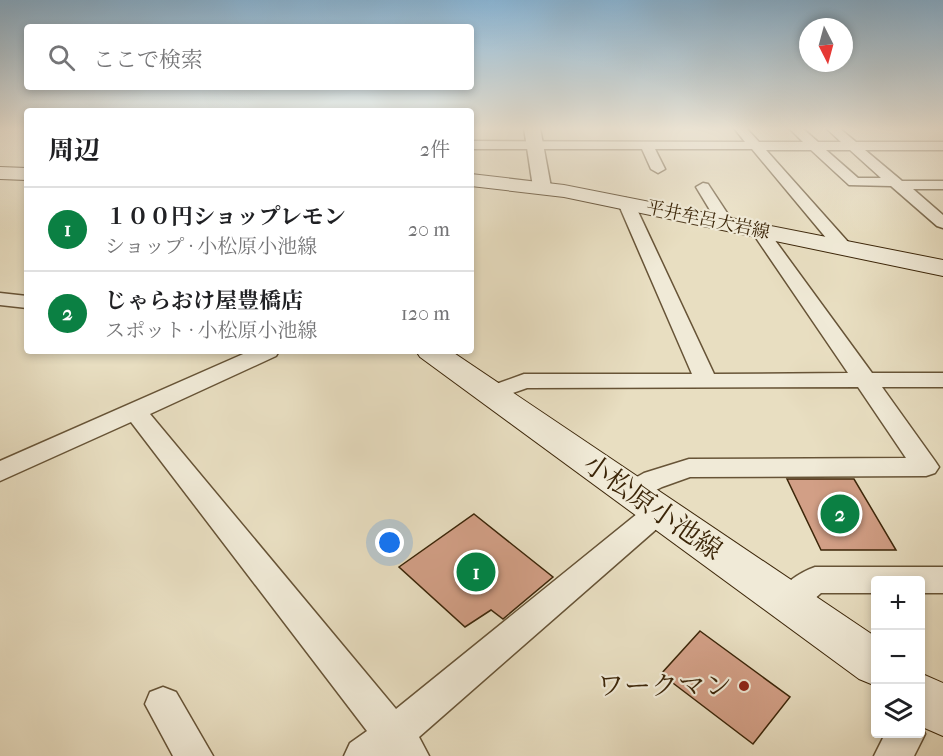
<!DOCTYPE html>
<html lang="ja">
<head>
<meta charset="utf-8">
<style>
  :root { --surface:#fff; --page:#f6f6f6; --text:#202124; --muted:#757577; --line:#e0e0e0; --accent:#0b8043 }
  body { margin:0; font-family:"IM FELL French Canon","Noto Serif JP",serif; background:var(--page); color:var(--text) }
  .controls { position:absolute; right:18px; bottom:18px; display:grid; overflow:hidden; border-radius:6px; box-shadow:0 3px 9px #0003 }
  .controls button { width:54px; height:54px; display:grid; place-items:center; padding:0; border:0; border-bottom:2px solid var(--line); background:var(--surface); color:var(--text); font:30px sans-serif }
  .compass { position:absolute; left:799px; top:18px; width:54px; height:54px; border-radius:50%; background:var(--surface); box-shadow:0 3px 9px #0003; rotate:174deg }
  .you { position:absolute; left:390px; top:543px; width:21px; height:21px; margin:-15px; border:4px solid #fff; border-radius:50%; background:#1a73e8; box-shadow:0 0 0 9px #1a73e833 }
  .badge { display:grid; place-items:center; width:39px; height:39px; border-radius:50%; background:var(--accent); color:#fff; font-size:20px; font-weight:700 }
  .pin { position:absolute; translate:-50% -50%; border:3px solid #fff; box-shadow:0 2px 6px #0006 }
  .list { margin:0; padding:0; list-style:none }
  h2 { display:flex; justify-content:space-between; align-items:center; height:78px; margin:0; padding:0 24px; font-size:26px }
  h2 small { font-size:20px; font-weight:400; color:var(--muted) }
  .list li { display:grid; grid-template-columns:39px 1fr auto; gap:18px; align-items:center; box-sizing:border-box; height:84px; padding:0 24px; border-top:2px solid var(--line) }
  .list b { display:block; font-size:22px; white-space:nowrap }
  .list p { margin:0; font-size:20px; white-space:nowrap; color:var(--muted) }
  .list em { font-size:20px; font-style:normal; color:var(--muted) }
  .icon { flex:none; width:33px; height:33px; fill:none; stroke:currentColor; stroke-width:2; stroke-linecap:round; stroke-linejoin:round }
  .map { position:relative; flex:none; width:943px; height:756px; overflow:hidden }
  .search { position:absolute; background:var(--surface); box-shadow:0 3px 9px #0003; left:24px; top:24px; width:450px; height:66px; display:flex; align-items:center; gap:15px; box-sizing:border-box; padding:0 21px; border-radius:6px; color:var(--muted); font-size:22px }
  .panel { position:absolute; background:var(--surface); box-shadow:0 3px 9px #0003; left:24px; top:108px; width:450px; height:246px; border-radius:6px }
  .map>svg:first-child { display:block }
  .building { fill:#d29f86; stroke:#3c2609; stroke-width:1.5 }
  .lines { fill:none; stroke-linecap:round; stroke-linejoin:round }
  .minor-casing { stroke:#675437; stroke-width:3 }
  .tertiary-casing { stroke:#675437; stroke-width:3 }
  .secondary-casing { stroke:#3c2609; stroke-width:2 }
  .minor { fill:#f0ead7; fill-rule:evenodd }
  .tertiary { fill:#f0ead7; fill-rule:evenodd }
  .secondary { fill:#f0ead7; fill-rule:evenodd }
  .poi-dot { fill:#8f2418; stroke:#f0ead7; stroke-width:2 }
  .labels { text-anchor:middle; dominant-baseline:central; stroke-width:4.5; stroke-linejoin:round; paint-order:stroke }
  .far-street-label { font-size:18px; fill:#3c2609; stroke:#f0ead7 }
  .near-street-label { font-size:27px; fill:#3c2609; stroke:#f0ead7 }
  .near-poi-label { font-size:27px; fill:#3c2609; stroke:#f0ead7; text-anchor:end }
</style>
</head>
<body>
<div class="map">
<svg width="943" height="756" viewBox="0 0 943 756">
  <rect width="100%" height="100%" fill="#e8dec1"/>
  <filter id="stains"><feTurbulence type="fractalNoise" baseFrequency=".00333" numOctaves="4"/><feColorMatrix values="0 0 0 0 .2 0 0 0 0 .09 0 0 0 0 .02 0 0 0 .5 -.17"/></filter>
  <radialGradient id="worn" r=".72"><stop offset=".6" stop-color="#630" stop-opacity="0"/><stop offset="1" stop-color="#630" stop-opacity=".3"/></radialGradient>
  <g class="building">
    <polygon points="787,479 854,479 896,550 821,550"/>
    <polygon points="474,514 553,577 503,619 491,610 465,627 399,567"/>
    <polygon points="700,631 790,697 753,744 661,674"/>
  </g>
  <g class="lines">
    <defs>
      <g id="minor">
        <path d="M 734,128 L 746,128 L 759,142 L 803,142 L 789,128 L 802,128 L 818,142 L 841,142 L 826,128 L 839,128 L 856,142 L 943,142 L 943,150 L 865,150 L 902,181 L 943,181 L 943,189 L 913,189 L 943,215 L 943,228 L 937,226 L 891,186 L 849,185 L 811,150 L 766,150 L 849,243 L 852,247 L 849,251 L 837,251 L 752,149 L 655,149 L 665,169 L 658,173 L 651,169 L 642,149 L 471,149 L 471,141 L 745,142 ZM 826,150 L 850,150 L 881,178 L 858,178 Z"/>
        <polygon points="703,183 708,184 735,225 733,228 721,228 719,225 696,187"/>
        <polygon points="626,198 634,203 714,374 848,373 752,232 760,227 766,228 872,373 943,373 943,387 882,387 935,461 939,467 935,473 926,476 690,477 662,487 631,503 621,500 617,493 621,486 644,473 689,459 906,458 858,387 527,388 493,400 485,398 481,393 485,388 524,374 692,374 618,203"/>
        <polygon points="0,293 27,296 27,308 0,305"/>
        <polygon points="250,351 279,351 276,356 150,414 396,709 648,505 658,502 668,505 672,512 668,519 419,737 429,756 344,756 350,743 367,731 131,422 0,481 0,461"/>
        <path d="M 815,567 L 943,567 L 943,593 L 920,593 L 920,580 L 876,580 L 876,593 L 821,593 C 807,605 796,618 777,611 L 772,602 C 780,586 798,573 815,567 Z"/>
        <polygon points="163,687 176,692 213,756 173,756 145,704 150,692"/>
        <polygon points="920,724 925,734 914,756 874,756 885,734 920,734"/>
      </g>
      <polygon id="tertiary" points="524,128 540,128 551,187 549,191 542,193 533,187"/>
      <g id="secondary">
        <polygon points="0,167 27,168 27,180 0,179"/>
        <polygon points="471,174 564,185 943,260 943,276 564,197 471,186"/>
        <polygon points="416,351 451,351 876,637 876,686 859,679 420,357"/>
        <polygon points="920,673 943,683 943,736 920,726"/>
      </g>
    </defs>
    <use href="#minor" class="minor-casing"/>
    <use href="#tertiary" class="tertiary-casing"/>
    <use href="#secondary" class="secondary-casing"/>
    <use href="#minor" class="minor"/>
    <use href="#tertiary" class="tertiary"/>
    <use href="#secondary" class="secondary"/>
  </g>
  <linearGradient id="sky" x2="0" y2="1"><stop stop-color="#89b6d7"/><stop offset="0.55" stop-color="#f5f0e3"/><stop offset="1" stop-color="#f5f0e3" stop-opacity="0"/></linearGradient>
  <rect width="943" height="234" fill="url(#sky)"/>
  <circle class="poi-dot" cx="744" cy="686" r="6"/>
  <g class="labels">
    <g class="far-street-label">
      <text transform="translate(708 220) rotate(12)">平井牟呂大岩線</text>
    </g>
    <g class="near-street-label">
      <text transform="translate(653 507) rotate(35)">小松原小池線</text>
    </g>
    <g class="near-poi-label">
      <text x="732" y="686">ワークマン</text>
    </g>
  </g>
  <rect width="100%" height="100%" filter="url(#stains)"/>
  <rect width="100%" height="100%" fill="url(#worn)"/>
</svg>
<div class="controls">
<button>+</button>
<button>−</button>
<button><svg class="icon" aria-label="layers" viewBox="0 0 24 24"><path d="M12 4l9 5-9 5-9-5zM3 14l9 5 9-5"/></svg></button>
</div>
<svg class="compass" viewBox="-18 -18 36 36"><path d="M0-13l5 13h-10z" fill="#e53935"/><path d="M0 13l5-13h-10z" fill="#757577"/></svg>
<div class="you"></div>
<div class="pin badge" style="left:476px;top:572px">1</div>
<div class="pin badge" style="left:840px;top:514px">2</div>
<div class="search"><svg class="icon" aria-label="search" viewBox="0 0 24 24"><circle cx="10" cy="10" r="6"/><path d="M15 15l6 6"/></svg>ここで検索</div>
<section class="panel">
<h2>周辺<small>2件</small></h2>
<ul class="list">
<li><span class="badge">1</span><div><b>１００円ショップレモン</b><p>ショップ · 小松原小池線</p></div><em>20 m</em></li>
<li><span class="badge">2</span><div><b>じゃらおけ屋豊橋店</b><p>スポット · 小松原小池線</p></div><em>120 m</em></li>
</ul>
</section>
</div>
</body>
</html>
